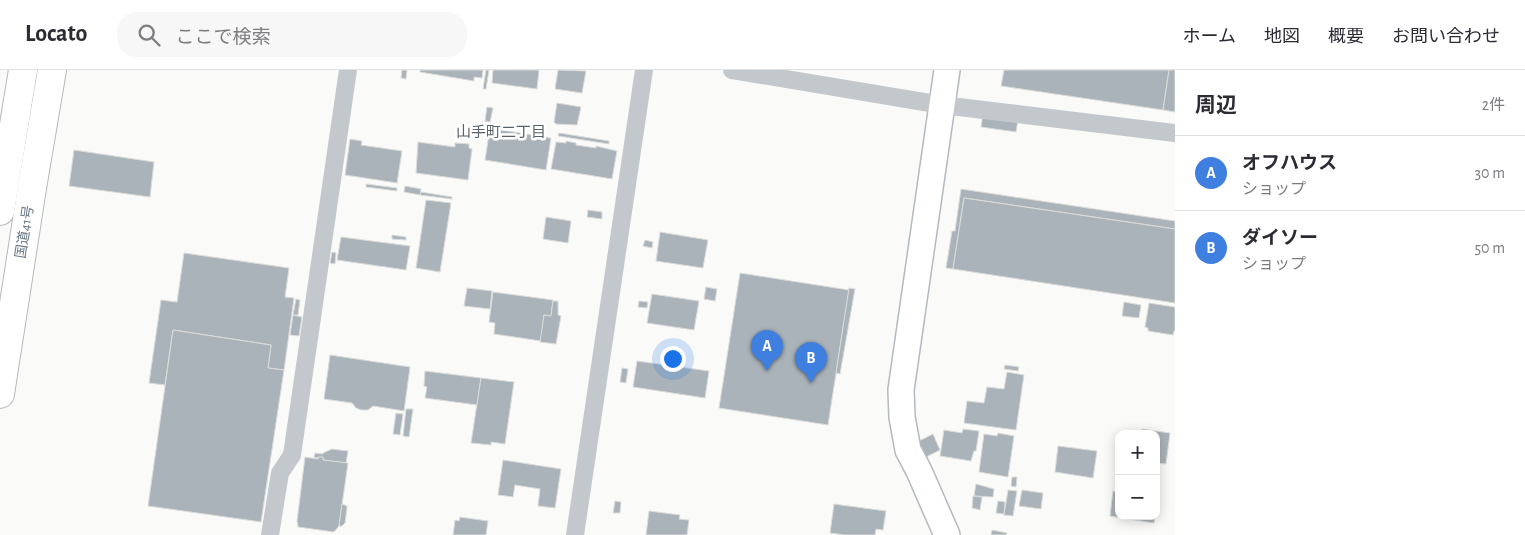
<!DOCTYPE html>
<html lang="ja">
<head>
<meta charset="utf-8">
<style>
  :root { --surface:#fff; --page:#f7f7f7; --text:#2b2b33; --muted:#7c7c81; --line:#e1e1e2; --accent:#0f766e }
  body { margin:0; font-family:"Alegreya Sans","Noto Sans JP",sans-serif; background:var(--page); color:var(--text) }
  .controls { position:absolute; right:15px; bottom:15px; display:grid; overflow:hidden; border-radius:10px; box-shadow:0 2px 12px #0003 }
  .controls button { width:45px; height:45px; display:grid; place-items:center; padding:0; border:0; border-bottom:1px solid var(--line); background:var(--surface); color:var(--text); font:25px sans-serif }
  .you { position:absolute; left:672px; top:288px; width:18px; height:18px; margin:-12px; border:4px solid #fff; border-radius:50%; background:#1a73e8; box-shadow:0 0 0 8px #1a73e833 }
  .badge { display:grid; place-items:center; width:32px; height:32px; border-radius:50%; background:var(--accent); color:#fff; font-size:16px; font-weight:700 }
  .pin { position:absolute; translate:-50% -41px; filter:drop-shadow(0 1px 2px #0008) }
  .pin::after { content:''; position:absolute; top:26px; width:18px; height:15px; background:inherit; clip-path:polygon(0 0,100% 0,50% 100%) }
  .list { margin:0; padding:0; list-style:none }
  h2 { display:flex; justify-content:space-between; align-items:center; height:65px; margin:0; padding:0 20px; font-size:21px }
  h2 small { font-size:16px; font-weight:400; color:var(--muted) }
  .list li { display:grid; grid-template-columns:32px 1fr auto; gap:15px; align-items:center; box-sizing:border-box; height:75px; padding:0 20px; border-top:1px solid var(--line) }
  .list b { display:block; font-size:19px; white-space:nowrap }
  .list p { margin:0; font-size:16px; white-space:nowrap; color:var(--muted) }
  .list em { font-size:16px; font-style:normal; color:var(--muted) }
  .icon { flex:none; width:28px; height:28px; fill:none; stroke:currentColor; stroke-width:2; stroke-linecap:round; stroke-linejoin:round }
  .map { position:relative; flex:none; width:1175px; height:465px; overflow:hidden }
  header { display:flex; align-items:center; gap:30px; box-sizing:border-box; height:70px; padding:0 25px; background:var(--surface); border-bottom:1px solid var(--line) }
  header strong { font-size:24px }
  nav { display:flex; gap:28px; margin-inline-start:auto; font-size:18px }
  .search { width:350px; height:45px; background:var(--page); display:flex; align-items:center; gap:12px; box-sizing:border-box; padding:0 18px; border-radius:20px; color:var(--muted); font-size:19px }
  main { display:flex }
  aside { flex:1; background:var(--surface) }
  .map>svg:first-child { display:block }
  .building { fill:#aab3b9; stroke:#dcdcda }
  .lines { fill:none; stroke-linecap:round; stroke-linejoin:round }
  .secondary-casing { stroke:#b3babf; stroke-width:28 }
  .highway-casing { stroke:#b4b9bd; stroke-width:30 }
  .street { stroke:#c3c8cc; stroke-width:18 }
  .secondary { stroke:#fff; stroke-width:25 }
  .highway { stroke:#fff; stroke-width:28 }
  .labels { text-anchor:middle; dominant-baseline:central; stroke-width:5; stroke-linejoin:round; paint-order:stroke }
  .street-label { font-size:14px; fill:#657683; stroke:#fff }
  .neighbourhood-label { font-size:15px; fill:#57646e; stroke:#fff }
</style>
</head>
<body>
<header>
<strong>Locato</strong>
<div class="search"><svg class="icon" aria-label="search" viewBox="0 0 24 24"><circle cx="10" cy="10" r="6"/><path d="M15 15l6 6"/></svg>ここで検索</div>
<nav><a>ホーム</a><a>地図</a><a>概要</a><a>お問い合わせ</a></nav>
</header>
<main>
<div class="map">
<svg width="1175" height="465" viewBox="0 0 1175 465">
  <rect width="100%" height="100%" fill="#fafaf8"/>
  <g class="building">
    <polygon points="402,0 407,0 406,9 401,8"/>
    <polygon points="420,0 483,0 482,8 474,7 474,11 420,2"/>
    <polygon points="486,0 489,0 486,19 483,19"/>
    <polygon points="493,0 539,0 537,19 492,13"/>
    <polygon points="558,0 586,1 582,23 555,19"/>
    <polygon points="1004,0 1169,0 1163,40 1001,16"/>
    <polygon points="1169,0 1175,0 1175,42 1163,40"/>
    <polygon points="557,33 581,37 577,55 556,54 554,52"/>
    <polygon points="487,37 493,38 490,52 485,51"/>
    <polygon points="983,44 1018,50 1016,62 981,57"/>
    <polygon points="490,58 551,68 546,100 485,90"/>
    <polygon points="559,63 609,71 609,74 558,66"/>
    <polygon points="350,69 362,71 361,75 402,81 397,113 345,105"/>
    <polygon points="566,71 576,73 576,75 596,78 596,76 617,81 612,109 551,99 556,72 566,73"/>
    <polygon points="418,72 455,77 455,73 469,74 469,78 472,79 468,110 416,103"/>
    <polygon points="74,80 154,92 150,127 69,116"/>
    <polygon points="366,114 397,118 397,121 366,117"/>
    <polygon points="405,116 421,119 420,125 404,122"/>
    <polygon points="961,119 1175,151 1175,159 964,128 953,199 946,198 952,161 955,161"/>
    <polygon points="421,122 452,127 452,129 420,125"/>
    <polygon points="964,128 1175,159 1175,233 953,199"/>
    <polygon points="426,130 451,133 440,202 416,198"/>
    <polygon points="588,140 602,142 602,149 587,147"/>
    <polygon points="546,147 571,151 568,173 543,169"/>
    <polygon points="660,162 708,170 703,198 656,191"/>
    <polygon points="392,165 406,167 406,170 392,169"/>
    <polygon points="341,167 410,176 406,200 337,190"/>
    <polygon points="645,170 653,172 652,178 643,176"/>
    <polygon points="332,182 336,183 335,194 330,193"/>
    <polygon points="184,183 289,198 285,227 294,228 284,300 268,298 271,275 173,260 165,315 149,313 161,230 177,232"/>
    <polygon points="740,203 849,220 828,355 719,338"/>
    <polygon points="706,217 717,219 715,231 704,229"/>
    <polygon points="467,218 492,221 490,239 464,236"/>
    <polygon points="849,218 855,219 840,304 836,303"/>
    <polygon points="493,222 553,230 551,246 544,245 541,271 494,264 495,253 489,252"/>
    <polygon points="652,224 699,231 694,260 647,253"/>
    <polygon points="296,229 300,230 298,245 293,245"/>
    <polygon points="553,231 558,231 558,245 561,246 556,274 540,272 544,245 551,246"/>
    <polygon points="639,231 648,232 647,238 638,237"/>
    <polygon points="1124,232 1141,235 1139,248 1122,246"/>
    <polygon points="1149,233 1175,237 1175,261 1174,261 1173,265 1148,261 1148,258 1145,257"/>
    <polygon points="293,245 302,247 299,266 290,265"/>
    <polygon points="173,260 271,275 268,298 284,300 261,452 148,436"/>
    <polygon points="330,285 410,297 404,341 373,336 368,340 361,340 356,338 352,333 324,329"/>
    <polygon points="637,291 709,301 705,328 633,317"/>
    <polygon points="1005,295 1019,297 1018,301 1004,299"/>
    <polygon points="622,298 628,299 626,313 620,312"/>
    <polygon points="425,301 481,308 477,335 425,328 427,317 424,316"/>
    <polygon points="1007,302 1024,305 1016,360 964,353 967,331 984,333 987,317 1004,319"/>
    <polygon points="481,308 514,312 505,374 491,372 491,375 471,373"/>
    <polygon points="406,339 413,339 409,367 403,366"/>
    <polygon points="396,343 403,344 400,365 393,364"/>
    <polygon points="963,359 979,361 976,381 974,381 971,391 940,386 944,360 962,363"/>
    <polygon points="1142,359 1170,363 1166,394 1156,393 1156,364 1142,364"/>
    <polygon points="998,363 1014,366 1008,407 979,402 984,364 997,366"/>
    <polygon points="933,364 940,380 926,387 919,371"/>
    <polygon points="1058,376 1097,381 1093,408 1055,402"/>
    <polygon points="332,379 348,381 346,393 323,390 323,387 314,388 315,383 323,384 323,383"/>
    <polygon points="305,387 318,389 318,387 323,387 323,390 348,393 339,456 334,462 298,457 297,451"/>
    <polygon points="503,390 561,399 555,438 538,436 540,419 515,415 513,427 498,425"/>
    <polygon points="1012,407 1017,407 1016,417 1011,416"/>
    <polygon points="976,414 994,419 993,427 974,426"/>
    <polygon points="1008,420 1017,421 1013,446 1004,445"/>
    <polygon points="1022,420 1043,423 1041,439 1019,436"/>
    <polygon points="1113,421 1119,422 1119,446 1155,446 1154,453 1110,446"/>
    <polygon points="973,426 982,427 980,440 972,438"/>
    <polygon points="615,431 621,432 620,443 613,443"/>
    <polygon points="998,431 1005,432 1004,444 996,443"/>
    <polygon points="342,434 347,436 347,438 345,453 342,456 339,456"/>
    <polygon points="834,434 886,441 883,460 876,459 875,465 845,465 830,463"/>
    <polygon points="649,441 680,445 679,449 689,450 687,465 646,465"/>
    <polygon points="460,447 488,451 486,465 453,465 455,450 459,451"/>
    <polygon points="992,460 1007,463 1006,465 991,465"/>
  </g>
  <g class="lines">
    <defs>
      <polyline id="secondary" points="947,465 919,401 908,380 902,347 901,320 947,0"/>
      <g id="highway">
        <polyline points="0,141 23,0"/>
        <polyline points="0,324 32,118 52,0"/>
      </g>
    </defs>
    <use href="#secondary" class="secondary-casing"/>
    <use href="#highway" class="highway-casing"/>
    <g class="street">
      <polyline points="732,0 942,35 1175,63"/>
      <polyline points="270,465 280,403 292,385 348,0"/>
      <polyline points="575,465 644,0"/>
    </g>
    <use href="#secondary" class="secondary"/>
    <use href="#highway" class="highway"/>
  </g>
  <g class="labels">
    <g class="street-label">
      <text transform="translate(25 162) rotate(-81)">国道41号</text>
    </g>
    <g class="neighbourhood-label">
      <text x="501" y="62">山手町二丁目</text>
    </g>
  </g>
</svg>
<div class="controls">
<button>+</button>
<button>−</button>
</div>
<div class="you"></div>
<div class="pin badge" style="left:767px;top:301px;background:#3f7fe0">A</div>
<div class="pin badge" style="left:811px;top:313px;background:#3f7fe0">B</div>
</div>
<aside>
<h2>周辺<small>2件</small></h2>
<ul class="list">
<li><span class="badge" style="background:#3f7fe0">A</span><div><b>オフハウス</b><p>ショップ</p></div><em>30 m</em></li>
<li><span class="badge" style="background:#3f7fe0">B</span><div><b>ダイソー</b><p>ショップ</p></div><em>50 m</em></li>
</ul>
</aside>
</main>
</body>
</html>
